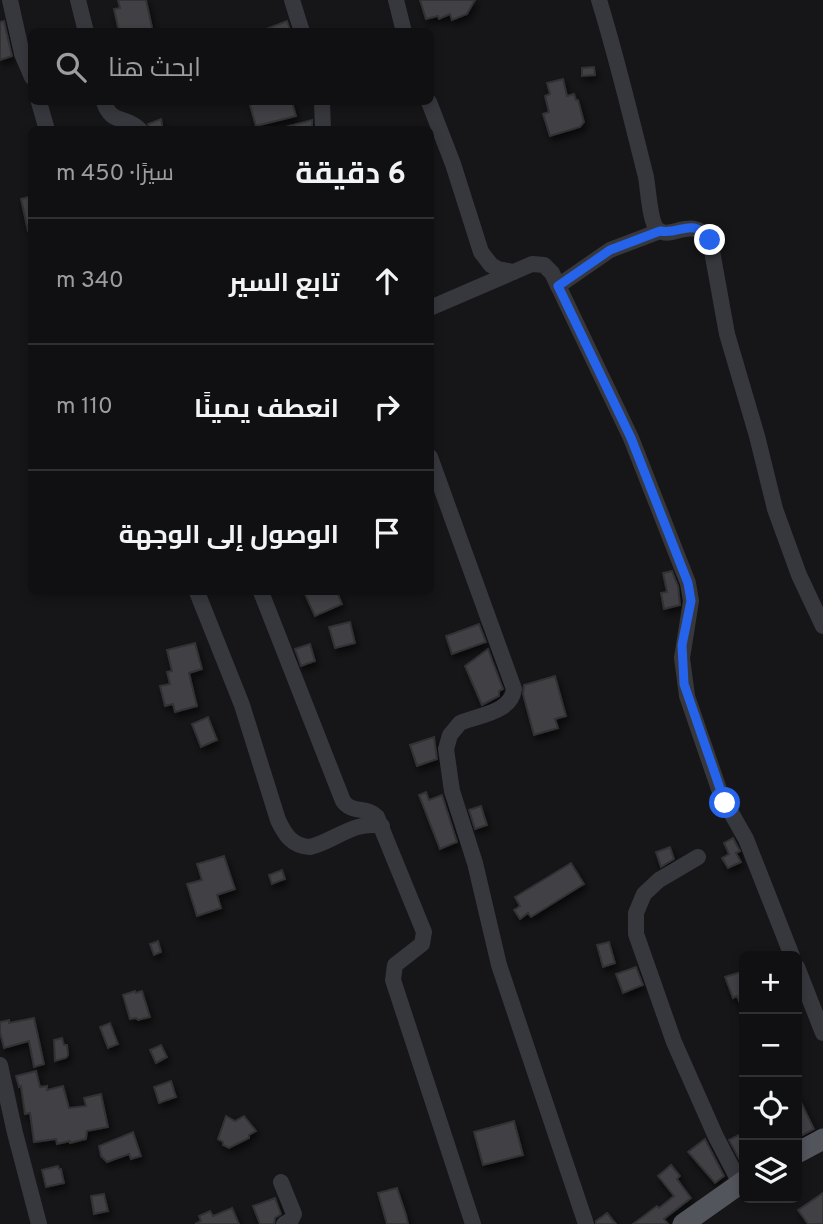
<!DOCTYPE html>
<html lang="ar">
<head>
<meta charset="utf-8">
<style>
  :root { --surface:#101012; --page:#1e1e20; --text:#f1f3f6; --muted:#9c9d9f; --line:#303032 }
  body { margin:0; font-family:Overpass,Cairo,sans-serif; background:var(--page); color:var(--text); direction:rtl }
  .controls { position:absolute; right:21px; bottom:21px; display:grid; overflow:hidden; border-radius:10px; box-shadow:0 4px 10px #0003 }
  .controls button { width:63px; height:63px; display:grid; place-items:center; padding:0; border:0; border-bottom:2px solid var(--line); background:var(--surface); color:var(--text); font:35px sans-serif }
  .stop { position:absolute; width:21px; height:21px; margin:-16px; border:5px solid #2563eb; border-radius:50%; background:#fff }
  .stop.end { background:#2563eb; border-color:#fff; box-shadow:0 2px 7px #0008 }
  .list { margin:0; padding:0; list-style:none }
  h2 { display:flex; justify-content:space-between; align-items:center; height:91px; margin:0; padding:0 28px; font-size:30px }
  h2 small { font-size:23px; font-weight:400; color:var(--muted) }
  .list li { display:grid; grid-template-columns:46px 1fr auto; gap:21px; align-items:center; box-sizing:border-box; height:126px; padding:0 28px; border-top:2px solid var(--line) }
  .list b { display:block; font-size:26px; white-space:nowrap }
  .list em { font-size:23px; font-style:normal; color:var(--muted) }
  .icon { flex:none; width:38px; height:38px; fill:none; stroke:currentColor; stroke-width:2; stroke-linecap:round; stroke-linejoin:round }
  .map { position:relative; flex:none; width:823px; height:1224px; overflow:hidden; direction:ltr }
  .search { position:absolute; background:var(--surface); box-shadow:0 4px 10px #0003; left:28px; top:28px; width:406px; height:77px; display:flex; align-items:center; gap:18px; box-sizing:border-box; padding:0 24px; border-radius:10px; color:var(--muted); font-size:26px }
  .panel { position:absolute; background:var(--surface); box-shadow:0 4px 10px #0003; left:28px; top:126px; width:406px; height:469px; border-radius:10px; direction:rtl }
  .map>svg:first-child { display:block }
  .building { fill:#404145; stroke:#303034; stroke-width:2; filter:url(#shadow) }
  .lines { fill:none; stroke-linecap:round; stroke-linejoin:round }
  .minor { stroke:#37383d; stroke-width:16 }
  .major { stroke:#53555c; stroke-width:21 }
  .route { stroke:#2563eb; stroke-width:9 }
</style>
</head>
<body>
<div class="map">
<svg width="823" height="1224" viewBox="0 0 823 1224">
  <defs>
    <filter id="shadow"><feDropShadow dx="2.5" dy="4.5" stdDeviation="3.5" flood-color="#0009"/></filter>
  </defs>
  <rect width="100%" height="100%" fill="#161618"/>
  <g class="building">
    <polygon points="118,0 146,0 153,32 119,32 114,9 120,8"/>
    <polygon points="420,0 475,0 467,14 452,20 450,14 439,19 438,16 426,19"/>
    <polygon points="4,21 12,56 0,60 0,22"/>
    <polygon points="287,21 291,32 261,32 261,31"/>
    <polygon points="594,67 595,75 582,76 582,68"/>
    <polygon points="563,79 567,96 574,94 576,100 578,100 584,122 580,127 550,136 543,114 549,112 545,96 550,94 547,83"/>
    <polygon points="249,102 292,102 296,116 256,126"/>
    <polygon points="161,119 163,130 150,130 148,124"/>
    <polygon points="312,120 312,130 287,130 286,127"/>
    <polygon points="32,196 32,231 28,231 21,199"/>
    <polygon points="672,571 678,586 680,605 664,609 661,593 667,592 663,573"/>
    <polygon points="304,592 337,592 342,604 315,616"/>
    <polygon points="350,622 355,643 335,648 329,627"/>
    <polygon points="479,624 486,642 452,654 446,636"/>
    <polygon points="195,643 202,669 189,673 197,706 175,712 173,704 165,706 160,686 170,684 167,672 172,671 167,650"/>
    <polygon points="310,644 315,661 301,666 295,649"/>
    <polygon points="488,649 503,689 499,691 499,696 482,705 465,666"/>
    <polygon points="555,676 566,716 555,719 558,728 534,735 523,694 524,685"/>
    <polygon points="208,717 217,740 201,747 192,724"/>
    <polygon points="434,737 437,759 417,766 410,745"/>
    <polygon points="426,792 429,800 442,795 457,842 440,849 419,795"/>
    <polygon points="481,806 487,825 475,829 469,810"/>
    <polygon points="733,838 740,851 736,853 741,862 728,868 722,858 729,854 724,843"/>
    <polygon points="670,847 674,859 661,867 656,852"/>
    <polygon points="224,856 235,889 217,895 221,908 197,916 187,884 202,880 197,864"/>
    <polygon points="571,863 584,884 531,917 528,913 520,919 514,910 520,906 515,897"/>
    <polygon points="282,870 285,879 272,884 269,875"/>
    <polygon points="158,941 161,952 154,955 150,944"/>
    <polygon points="609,942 615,963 603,967 597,945"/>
    <polygon points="636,967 643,985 623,993 616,974"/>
    <polygon points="744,971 744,1013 737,996 733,998 725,977"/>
    <polygon points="135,991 136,993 142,991 150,1017 138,1020 136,1018 130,1019 123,995"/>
    <polygon points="34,1018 44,1064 34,1067 29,1041 4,1048 0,1032 0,1022 9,1020 9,1023"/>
    <polygon points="110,1023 118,1044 108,1048 100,1027"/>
    <polygon points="62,1038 64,1045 67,1045 68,1055 66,1058 55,1061 54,1040"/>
    <polygon points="161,1045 167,1057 156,1063 150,1050"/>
    <polygon points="36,1071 40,1087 47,1086 47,1090 63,1086 69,1108 86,1106 84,1098 101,1094 108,1127 87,1131 86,1139 70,1143 70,1141 57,1144 56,1139 34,1142 30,1113 25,1114 21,1086 19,1087 16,1076"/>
    <polygon points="171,1081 176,1097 159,1103 154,1087"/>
    <polygon points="797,1094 814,1129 797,1138"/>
    <polygon points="226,1116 235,1121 244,1116 256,1131 249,1135 249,1138 229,1148 223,1145 223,1142 218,1139"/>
    <polygon points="514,1121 523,1155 483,1165 474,1132"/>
    <polygon points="133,1132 141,1156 131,1159 129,1154 107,1162 101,1156 99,1146"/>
    <polygon points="741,1134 744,1143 744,1168 729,1140"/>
    <polygon points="705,1139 724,1176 715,1183 688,1152"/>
    <polygon points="671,1165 680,1176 677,1179 691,1198 664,1219 668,1224 633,1224 657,1206 659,1208 674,1196 658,1176"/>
    <polygon points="58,1166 59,1169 61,1169 64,1183 46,1187 42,1170"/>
    <polygon points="397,1188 406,1215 408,1224 387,1224 378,1193"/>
    <polygon points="823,1193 823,1224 808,1224 798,1210"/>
    <polygon points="104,1194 108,1211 94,1214 91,1196"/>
    <polygon points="275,1198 281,1214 275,1218 274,1224 260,1224 253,1206"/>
    <polygon points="232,1208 239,1224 195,1224 201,1221 199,1216 210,1211 213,1216"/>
    <polygon points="607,1213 616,1224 596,1224 596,1221"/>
  </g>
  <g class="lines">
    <g class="minor">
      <polyline points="10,0 22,54 32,77"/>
      <polyline points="78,0 86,32"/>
      <polyline points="292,0 302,32"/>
      <polyline points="396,0 404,32"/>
      <path d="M 599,0 C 617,58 631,118 646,177 C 648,188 650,222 657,229 C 671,242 690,214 710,240 L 727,334 L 757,436 L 775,509 L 799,575 L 823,626"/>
      <polyline points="39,102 47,130"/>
      <path d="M 104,102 C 111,125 126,115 140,130"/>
      <polyline points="322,102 323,130"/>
      <polyline points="429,102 453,164 481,252 491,265 498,269 513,272"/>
      <polyline points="558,286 610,250 660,231"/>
      <polyline points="430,308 532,264 544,265 552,273 631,438 688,583 691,601 682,658 687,696 721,795 746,839 792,956"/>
      <path d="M 430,457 L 514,689 C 511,713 478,715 460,723 L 450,735 L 446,749 L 452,791 L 475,863 L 499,965 L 586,1224"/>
      <path d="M 197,592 L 242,705 L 278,820 C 285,835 292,846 310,847 C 335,841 354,820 382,826"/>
      <path d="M 261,592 L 343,801 C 352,814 367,806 377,817 L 424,932 L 422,944 L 395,965 L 393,980 L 473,1224"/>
      <polyline points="698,857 659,880 644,894 636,913 636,934 674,1042 716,1137 740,1183"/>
      <polyline points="797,967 823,1033"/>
      <polyline points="0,1065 15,1133 39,1224"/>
      <polyline points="281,1182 294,1214 291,1220 284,1224"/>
    </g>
    <g class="major">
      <polyline points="797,1153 823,1139"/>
      <polyline points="683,1224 744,1181"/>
    </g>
  </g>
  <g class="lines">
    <path class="route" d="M 710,240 C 692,216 681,235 660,231 L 610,250 L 558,286 L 631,438 L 688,583 L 691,601 L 682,645 L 684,684 L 725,803"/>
  </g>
</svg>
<div class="controls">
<button>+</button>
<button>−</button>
<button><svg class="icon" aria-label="locate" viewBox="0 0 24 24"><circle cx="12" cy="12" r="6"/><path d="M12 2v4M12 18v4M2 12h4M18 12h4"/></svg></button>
<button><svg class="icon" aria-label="layers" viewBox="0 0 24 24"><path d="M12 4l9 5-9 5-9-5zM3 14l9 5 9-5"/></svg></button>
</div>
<div class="stop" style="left:725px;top:803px"></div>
<div class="stop end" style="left:710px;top:240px"></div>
<div class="search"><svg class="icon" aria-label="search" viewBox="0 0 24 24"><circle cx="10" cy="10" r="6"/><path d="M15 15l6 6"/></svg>ابحث هنا</div>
<section class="panel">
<h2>6 دقيقة<small>سيرًا · 450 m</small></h2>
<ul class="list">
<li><svg class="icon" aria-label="ahead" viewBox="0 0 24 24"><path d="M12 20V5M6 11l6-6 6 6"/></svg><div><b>تابع السير</b></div><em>340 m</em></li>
<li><svg class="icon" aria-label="right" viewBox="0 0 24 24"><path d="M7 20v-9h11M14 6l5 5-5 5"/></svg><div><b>انعطف يمينًا</b></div><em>110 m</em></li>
<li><svg class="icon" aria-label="arrive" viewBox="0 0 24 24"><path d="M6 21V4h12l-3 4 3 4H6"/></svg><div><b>الوصول إلى الوجهة</b></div></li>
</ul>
</section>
</div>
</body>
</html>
